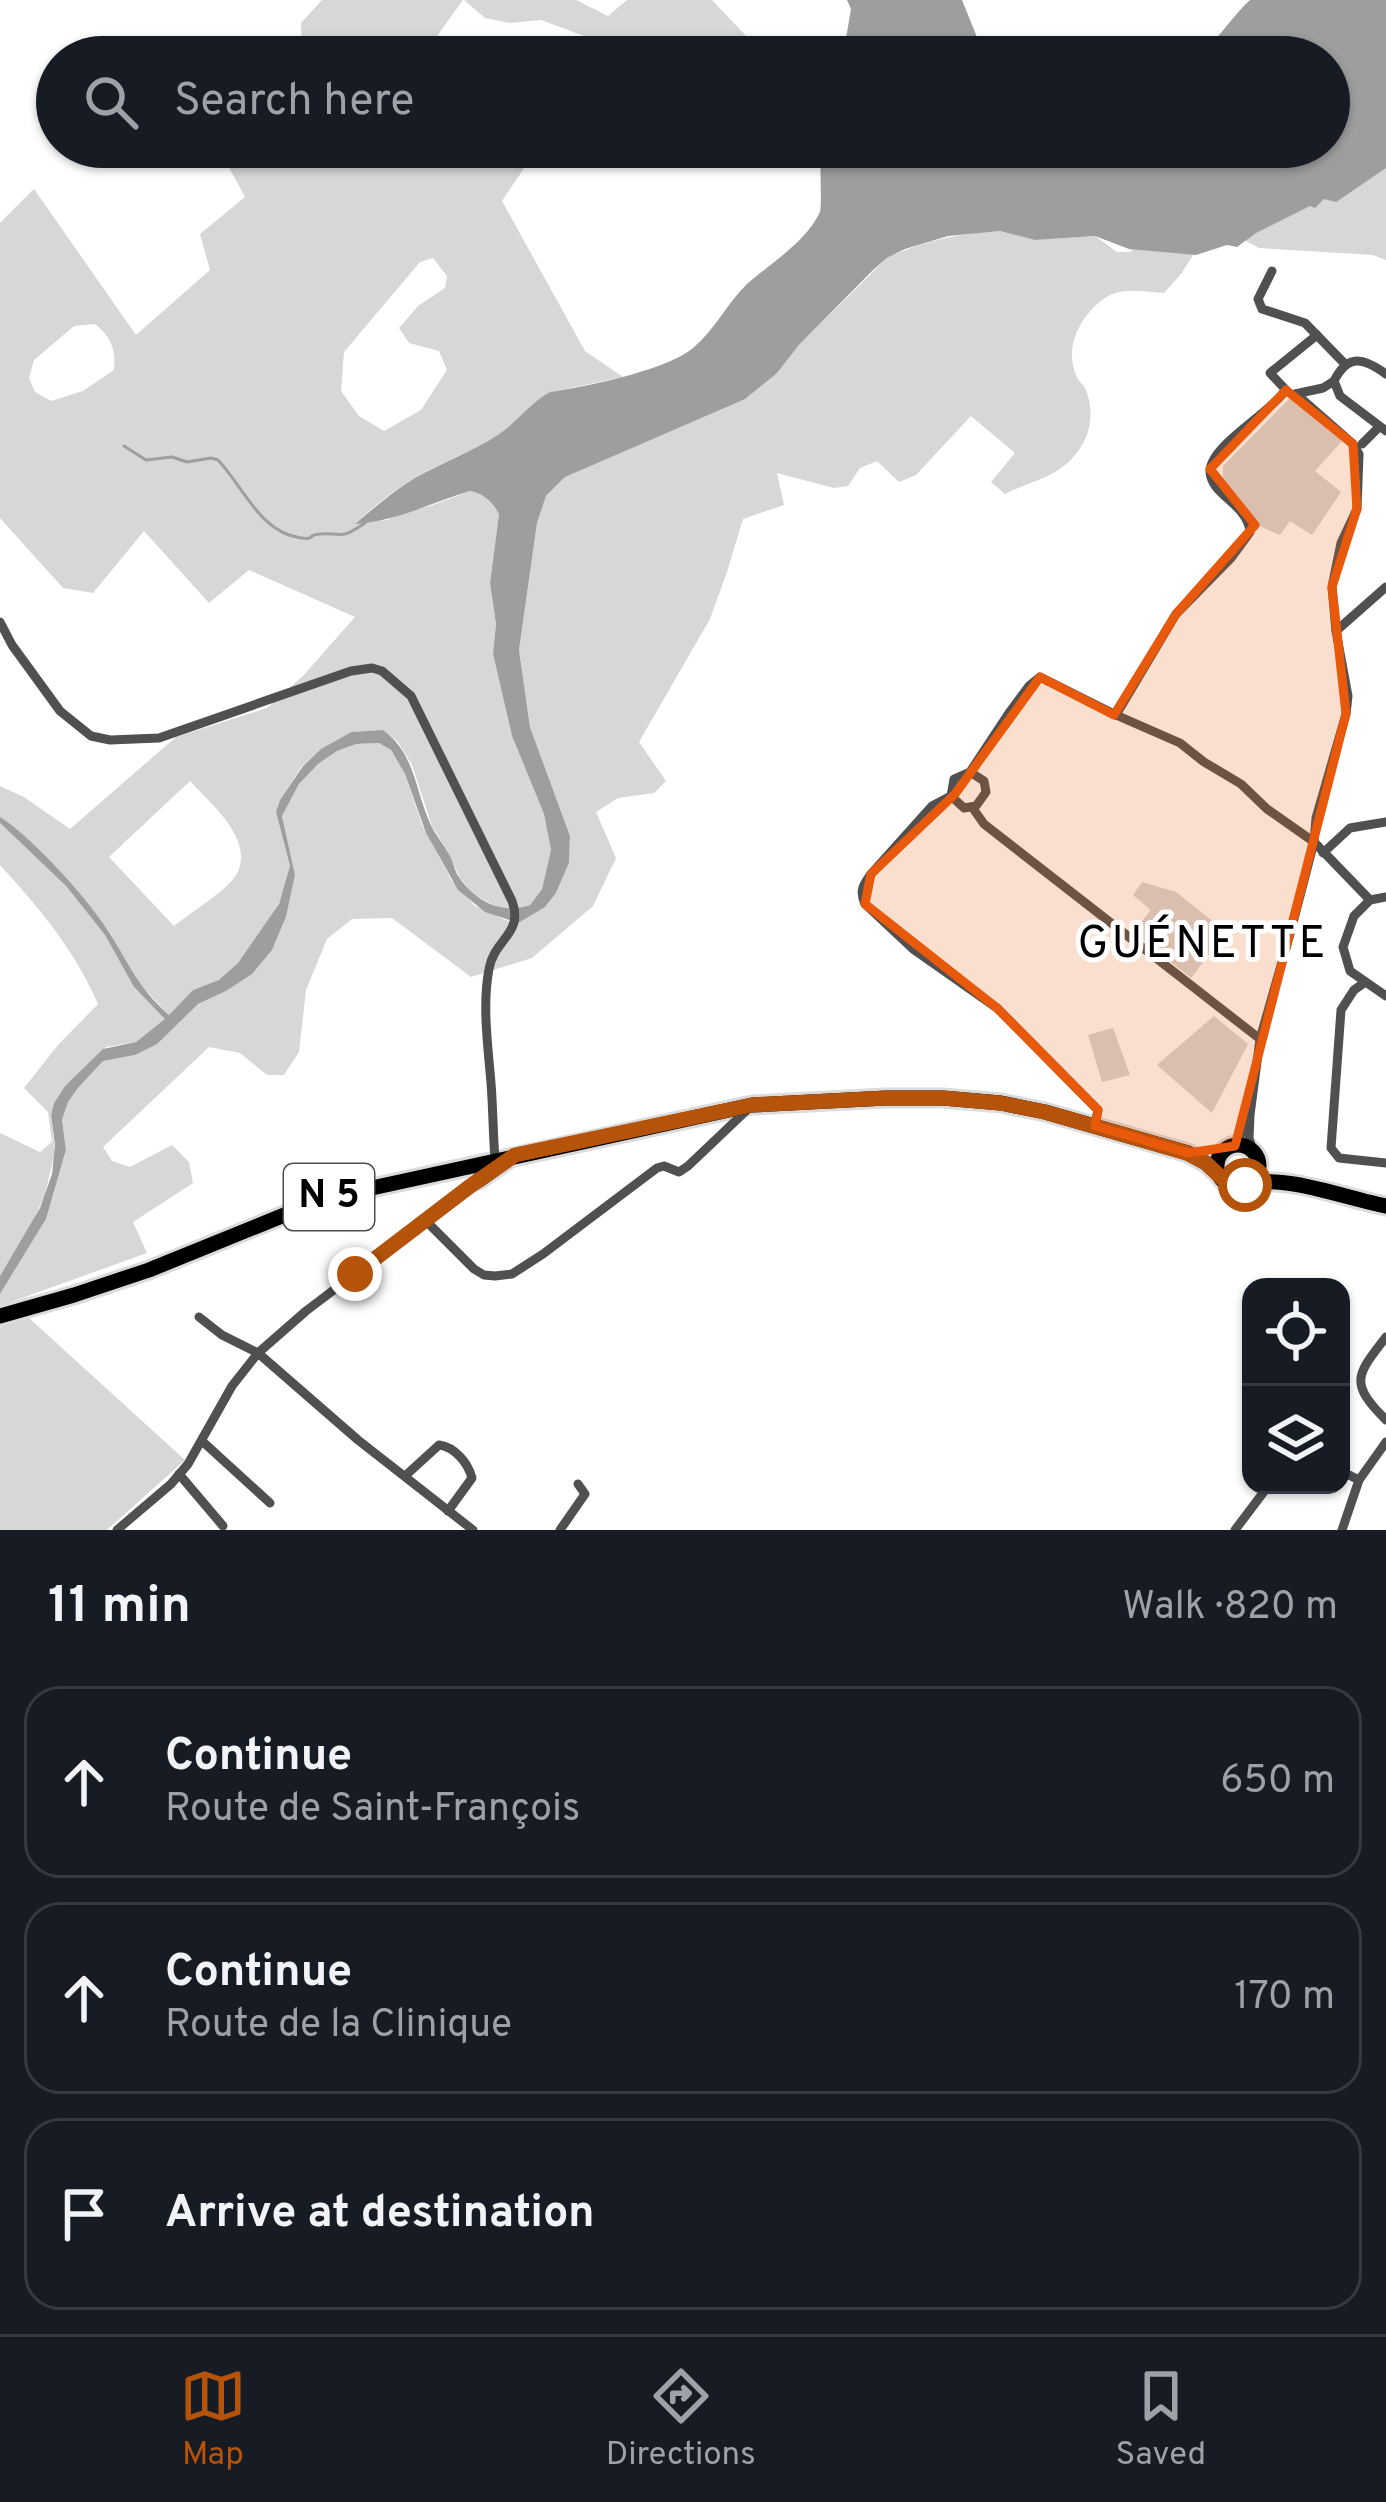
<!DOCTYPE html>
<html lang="en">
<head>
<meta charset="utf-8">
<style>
  :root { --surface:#171b24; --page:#242831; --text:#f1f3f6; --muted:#9ea1a6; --line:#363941; --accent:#b45309 }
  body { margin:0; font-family:Overpass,sans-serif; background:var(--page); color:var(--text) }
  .controls { position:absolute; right:36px; bottom:36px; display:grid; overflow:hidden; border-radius:24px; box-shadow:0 3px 9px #0004 }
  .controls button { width:108px; height:108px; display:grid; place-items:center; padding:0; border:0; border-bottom:3px solid var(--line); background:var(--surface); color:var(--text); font:60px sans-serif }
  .stop { position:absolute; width:36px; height:36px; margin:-27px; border:9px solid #b45309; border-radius:50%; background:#fff }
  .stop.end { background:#b45309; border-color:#fff; box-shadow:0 3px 12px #0008 }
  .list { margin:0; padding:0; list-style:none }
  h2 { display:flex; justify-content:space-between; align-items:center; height:156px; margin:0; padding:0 48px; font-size:51px }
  h2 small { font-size:39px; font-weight:400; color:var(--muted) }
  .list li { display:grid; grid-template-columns:78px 1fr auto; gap:36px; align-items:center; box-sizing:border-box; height:192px; margin:0 24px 24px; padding:0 24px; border:3px solid var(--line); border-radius:36px }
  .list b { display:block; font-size:45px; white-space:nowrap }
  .list p { margin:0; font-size:39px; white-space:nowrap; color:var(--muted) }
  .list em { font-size:39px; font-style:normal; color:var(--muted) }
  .icon { flex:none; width:66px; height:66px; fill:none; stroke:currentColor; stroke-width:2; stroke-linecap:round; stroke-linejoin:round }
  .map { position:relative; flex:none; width:1386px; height:1530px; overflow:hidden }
  .search { position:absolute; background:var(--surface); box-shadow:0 3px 9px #0004; left:36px; right:36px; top:36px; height:132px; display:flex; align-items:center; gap:30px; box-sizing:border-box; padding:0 42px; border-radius:66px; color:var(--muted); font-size:45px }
  .sheet { height:804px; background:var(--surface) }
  nav { display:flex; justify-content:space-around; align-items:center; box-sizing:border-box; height:168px; border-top:3px solid var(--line); background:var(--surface); font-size:33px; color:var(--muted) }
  nav a { display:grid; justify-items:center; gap:6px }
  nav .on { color:var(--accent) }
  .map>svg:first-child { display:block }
  .green { fill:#d7d7d7; fill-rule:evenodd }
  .water { fill:#9e9e9e }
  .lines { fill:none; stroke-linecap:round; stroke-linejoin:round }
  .stream { stroke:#9e9e9e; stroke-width:3 }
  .primary-casing { stroke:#dbdbdb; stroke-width:21 }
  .street { stroke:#505050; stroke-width:9 }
  .primary { stroke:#000; stroke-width:15 }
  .route { stroke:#b45309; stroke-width:15 }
  .marked { fill:#e8590c; fill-opacity:0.2; stroke:#e8590c; stroke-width:9; stroke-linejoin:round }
  .labels { text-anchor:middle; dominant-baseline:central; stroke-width:10; stroke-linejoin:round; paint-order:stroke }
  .shield { fill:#fff; stroke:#4c4c4c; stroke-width:3 }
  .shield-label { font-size:39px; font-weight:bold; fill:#000 }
  .neighbourhood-label { font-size:45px; letter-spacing:3px; fill:#000; stroke:#fff }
</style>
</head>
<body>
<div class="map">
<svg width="1386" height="1530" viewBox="0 0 1386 1530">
  <rect width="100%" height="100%" fill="#fff"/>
  <g class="green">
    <polygon points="322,0 463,0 422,57 302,57 301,23"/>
    <polygon points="464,0 576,0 608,16 627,0 712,0 750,40 756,57 671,57 584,36 541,20 510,23 485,18"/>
    <path d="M 248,147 L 531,147 L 535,152 L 502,201 L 585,351 L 623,377 L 551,392 C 531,402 518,421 499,434 C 478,448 455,457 433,468 C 405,482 378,502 356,523 L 387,520 L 407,510 L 430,506 L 470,491 C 484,492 493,503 499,514 L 490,583 L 496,624 L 493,654 L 512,736 L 544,814 L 551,850 L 542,889 L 530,905 L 518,910 L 500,908 L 474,895 L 460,878 L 447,850 L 432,826 L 412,765 L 398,742 L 383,730 L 351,732 L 321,749 L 302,766 L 280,800 L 276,812 L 290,866 L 285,890 L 275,911 L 238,963 L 220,980 L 193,990 L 169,1015 L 134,978 L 111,934 L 73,887 L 23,836 L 0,817 L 0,786 L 24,797 L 70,829 L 176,737 L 267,708 L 303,676 L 355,617 L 249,570 L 209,603 L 144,531 L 93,593 L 63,588 L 0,518 L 0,223 L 34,189 L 136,335 L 210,270 L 200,234 L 245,197 L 226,162 ZM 433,258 L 447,276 L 445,288 L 418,306 L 399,328 L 409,343 L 439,351 L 447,370 L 421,410 L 384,431 L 359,416 L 341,391 L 344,352 L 420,262 ZM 95,324 C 111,337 116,349 114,370 L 83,391 L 51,401 L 35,392 L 29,378 L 34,360 L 74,326 ZM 190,781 C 211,804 259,843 234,878 C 224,892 189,914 174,926 L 109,857 Z"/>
    <polygon points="1386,165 1386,260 1373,255 1259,248 1242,239 1320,200 1341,195"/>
    <path d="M 1000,231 L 1035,240 L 1095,236 L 1117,252 L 1131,252 L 1133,242 L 1169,245 L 1193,255 L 1181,274 L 1164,293 C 1129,290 1111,285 1088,314 C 1074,330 1067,354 1076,375 C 1078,381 1084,385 1086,390 C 1093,408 1092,429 1082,445 C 1063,477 1035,479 1005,494 L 991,482 L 1015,453 L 971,416 L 916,475 L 899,482 L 877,461 L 860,468 L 848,486 L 834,488 L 777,473 L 784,505 L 743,519 L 727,572 L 710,619 L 639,742 L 666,781 L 654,793 L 618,798 L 596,812 L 616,858 L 593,906 L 532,958 L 471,977 L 392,918 L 352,919 L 327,939 L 306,990 L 299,1052 L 284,1075 L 267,1075 L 240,1053 L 209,1047 L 103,1147 L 112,1161 L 130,1167 L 172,1145 L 189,1162 L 193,1183 L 133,1222 L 147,1253 L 0,1306 L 0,1294 L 46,1219 L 66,1151 L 62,1120 L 68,1102 L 78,1088 L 103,1061 L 135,1055 L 198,1004 L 226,991 L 272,950 L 286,917 L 295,875 L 282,816 L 299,784 L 318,764 L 337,751 L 356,744 L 379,743 L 391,750 L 405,774 L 422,825 L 452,881 L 475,906 L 512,923 L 545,907 L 556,893 L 569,863 L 570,836 L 530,727 L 519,650 L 537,523 L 546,496 L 565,477 L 631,447 L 777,373 L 799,345 L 887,258 C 923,241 960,233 1000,231 Z"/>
    <polygon points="1292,396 1343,440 1315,471 1341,492 1312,535 1290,521 1280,535 1257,525 1223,487 1223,466"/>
    <path d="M 0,823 L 66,886 L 105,935 L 134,987 L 166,1019 L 136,1042 L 106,1047 L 65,1086 L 54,1103 L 51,1115 L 55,1152 L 45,1194 L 32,1224 L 0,1276 L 0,1133 L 40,1152 L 52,1142 L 48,1112 L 24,1088 L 58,1045 L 98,1004 C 74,949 40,909 0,865 Z"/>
    <polygon points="1142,882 1176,892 1226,932 1191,978 1133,932 1151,910 1133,895"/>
    <polygon points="1214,1016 1248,1044 1212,1113 1157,1065"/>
    <polygon points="1113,1028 1130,1075 1102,1082 1088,1035"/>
    <polygon points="29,1318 185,1460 107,1530 0,1530 0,1323"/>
  </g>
  <g class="water">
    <polygon points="847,0 962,0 985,57 833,57 845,44 851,9"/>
    <path d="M 1250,0 L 1386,0 L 1386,168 L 1336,202 L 1324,199 L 1315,208 L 1310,206 L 1256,233 L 1237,247 L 1227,245 L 1196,255 L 1129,249 L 1095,236 L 1035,240 L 1000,231 L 948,236 L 905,249 L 887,258 L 873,270 L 799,345 L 777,373 L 745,399 L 565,477 L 546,496 L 537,523 L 519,650 L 530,727 L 570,836 L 569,863 L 556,893 L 545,907 L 518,923 L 485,912 L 458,890 L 426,833 L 405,774 L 391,750 L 379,743 L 356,744 L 337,751 L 318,764 L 299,784 L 282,816 L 295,875 L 286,917 L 272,950 L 252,974 L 226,991 L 198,1004 L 157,1044 L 135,1055 L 103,1061 L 78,1088 L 68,1102 L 62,1120 L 66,1150 L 46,1219 L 0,1294 L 0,1276 L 40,1208 L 52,1174 L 55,1145 L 51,1115 L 54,1103 L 65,1086 L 103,1049 L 136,1042 L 165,1019 L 134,987 L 105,935 L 66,886 L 0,823 L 0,817 C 31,836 89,900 109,932 C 131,967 136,985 169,1015 L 193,990 L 219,980 L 238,963 L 279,904 L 290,866 L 276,812 L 280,800 L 303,766 L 321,749 L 351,732 L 383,730 C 415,753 415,790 430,823 C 435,835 444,844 450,856 C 453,862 454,868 457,874 C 472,899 501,916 530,905 L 542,889 L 551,850 L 544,814 L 512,736 L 493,654 L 496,624 L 490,583 L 499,514 C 493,503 484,493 470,491 C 433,502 394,522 355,524 C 374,508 393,491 415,478 C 443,462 472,452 499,434 C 517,422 531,402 550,392 C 585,387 667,370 693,348 C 715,330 727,303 747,284 C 771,263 806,242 820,212 C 822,206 820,158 820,147 L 1329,147 L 1329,57 L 1195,57 C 1218,42 1230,18 1250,0 Z"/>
  </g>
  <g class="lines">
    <path class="stream" d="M 124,446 L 146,460 L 172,457 L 187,462 L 211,458 L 218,460 C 243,486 260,533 301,538 C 316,540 306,535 320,534 C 347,532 338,541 365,523"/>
    <defs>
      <g id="primary">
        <circle cx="1238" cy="1166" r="21"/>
        <polyline points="479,1180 506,1161"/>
        <path d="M 1248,1184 C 1285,1174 1348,1199 1386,1206"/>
        <polyline points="0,1316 74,1295 149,1270 326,1198 752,1105 886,1098 943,1098 1001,1103 1045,1112 1188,1153 1206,1163 1219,1175"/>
      </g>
    </defs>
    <use href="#primary" class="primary-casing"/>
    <g class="street">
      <polyline points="1272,271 1258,299 1262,309 1305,323 1345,364"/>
      <path d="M 1386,374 C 1364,358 1348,353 1334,381 L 1340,396 L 1386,431"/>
      <polyline points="1295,394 1323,388 1334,381"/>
      <polyline points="1296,394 1353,444 1359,454 1357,509 1341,543 1332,587 1336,631"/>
      <polyline points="1362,444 1379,427"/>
      <path d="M 0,622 L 12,645 L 60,711 L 91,736 L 110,740 L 159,738 L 351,671 L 372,668 L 382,671 L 411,696 L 512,901 C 524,934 494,939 489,969 C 482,1005 488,1046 491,1083 C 493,1108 493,1134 495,1159"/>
      <path d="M 1116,715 L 1176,614 L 1231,558 L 1250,532 C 1248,504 1210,495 1210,471 C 1211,445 1269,414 1286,390 L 1270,373 L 1317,335"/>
      <polyline points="970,772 984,781 986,792 976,806 964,808 951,796 954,779 970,772 1009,713 1029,686 1040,677 1116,715 1180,743 1204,762 1241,784 1267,809 1314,842 1370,900"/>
      <path d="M 951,796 L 932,806 L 871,874 C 863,885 859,891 865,904 L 913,949 L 997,1008 L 1098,1110 L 1095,1125"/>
      <polyline points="972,807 984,824 1260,1039"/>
      <polyline points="1323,853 1350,828 1386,822"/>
      <polyline points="1386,897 1370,900 1354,916 1343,947 1350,971 1386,996"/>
      <polyline points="1364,983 1354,990 1341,1010 1331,1148 1339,1158 1386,1163"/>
      <polyline points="1235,1146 1248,1120"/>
      <polyline points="1253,1151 1249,1138 1250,1115 1260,1039 1290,934 1314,842 1316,818 1346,714 1348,696 1336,631 1386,587"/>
      <polyline points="425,1220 474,1269 484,1275 495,1276 512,1274 543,1254 657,1168 664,1166 679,1172 688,1166 748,1109"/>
      <polyline points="199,1317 222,1335 258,1353 358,1440 473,1530"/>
      <path d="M 1386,1337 C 1357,1375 1348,1382 1386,1420"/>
      <polyline points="202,1441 270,1503"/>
      <polyline points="1341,1471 1359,1480"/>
      <polyline points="179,1474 223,1526"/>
      <path d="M 405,1476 L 439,1445 C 455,1447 468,1463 472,1478 L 448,1511"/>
      <polyline points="117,1530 171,1484 188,1464 232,1386 258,1353 306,1311 480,1179"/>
      <polyline points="560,1530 585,1494 578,1484"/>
      <polyline points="1235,1530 1269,1485"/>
      <polyline points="1342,1530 1359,1480 1386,1442"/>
    </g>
    <use href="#primary" class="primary"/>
  </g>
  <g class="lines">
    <polyline class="route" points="355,1274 469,1187 515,1155 752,1105 886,1098 943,1098 1000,1103 1045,1112 1187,1153 1206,1163 1229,1185 1245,1185"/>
  </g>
  <path class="marked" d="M 1286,390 L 1353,444 L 1357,509 L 1332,587 L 1346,714 L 1235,1146 L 1188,1153 L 1095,1126 L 1098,1110 L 997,1008 L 865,904 L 871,874 L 955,794 L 1040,677 L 1114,715 L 1176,614 L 1255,525 L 1210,469 Z"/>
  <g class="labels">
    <rect class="shield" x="284" y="1164" width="90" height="66" rx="9"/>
    <g class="shield-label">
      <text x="329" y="1197">N 5</text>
    </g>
    <g class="neighbourhood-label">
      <text x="1203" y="945">GUÉNETTE</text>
    </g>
  </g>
</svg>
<div class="controls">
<button><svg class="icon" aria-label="locate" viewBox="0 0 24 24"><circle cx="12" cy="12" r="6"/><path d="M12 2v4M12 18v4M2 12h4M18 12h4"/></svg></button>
<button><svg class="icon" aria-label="layers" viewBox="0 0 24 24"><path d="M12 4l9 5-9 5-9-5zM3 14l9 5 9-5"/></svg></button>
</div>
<div class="stop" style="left:1245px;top:1185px"></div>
<div class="stop end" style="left:355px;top:1274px"></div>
<div class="search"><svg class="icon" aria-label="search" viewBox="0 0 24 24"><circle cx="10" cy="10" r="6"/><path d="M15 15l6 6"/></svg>Search here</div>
</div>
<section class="sheet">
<h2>11 min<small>Walk · 820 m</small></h2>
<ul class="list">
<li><svg class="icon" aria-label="ahead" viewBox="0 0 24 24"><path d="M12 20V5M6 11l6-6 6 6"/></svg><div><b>Continue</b><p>Route de Saint-François</p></div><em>650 m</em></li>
<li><svg class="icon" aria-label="ahead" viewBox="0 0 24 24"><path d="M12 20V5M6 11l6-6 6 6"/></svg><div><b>Continue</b><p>Route de la Clinique</p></div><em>170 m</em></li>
<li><svg class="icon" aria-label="arrive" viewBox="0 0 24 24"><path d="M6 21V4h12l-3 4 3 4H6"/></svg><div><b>Arrive at destination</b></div></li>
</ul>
</section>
<nav>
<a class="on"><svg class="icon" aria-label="map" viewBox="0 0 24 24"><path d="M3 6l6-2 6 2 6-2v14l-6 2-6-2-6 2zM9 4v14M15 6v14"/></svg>Map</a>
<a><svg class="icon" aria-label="directions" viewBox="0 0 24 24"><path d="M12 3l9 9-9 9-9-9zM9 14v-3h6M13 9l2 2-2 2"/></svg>Directions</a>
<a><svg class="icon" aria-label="saved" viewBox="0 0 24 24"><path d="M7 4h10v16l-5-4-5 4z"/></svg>Saved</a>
</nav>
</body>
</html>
